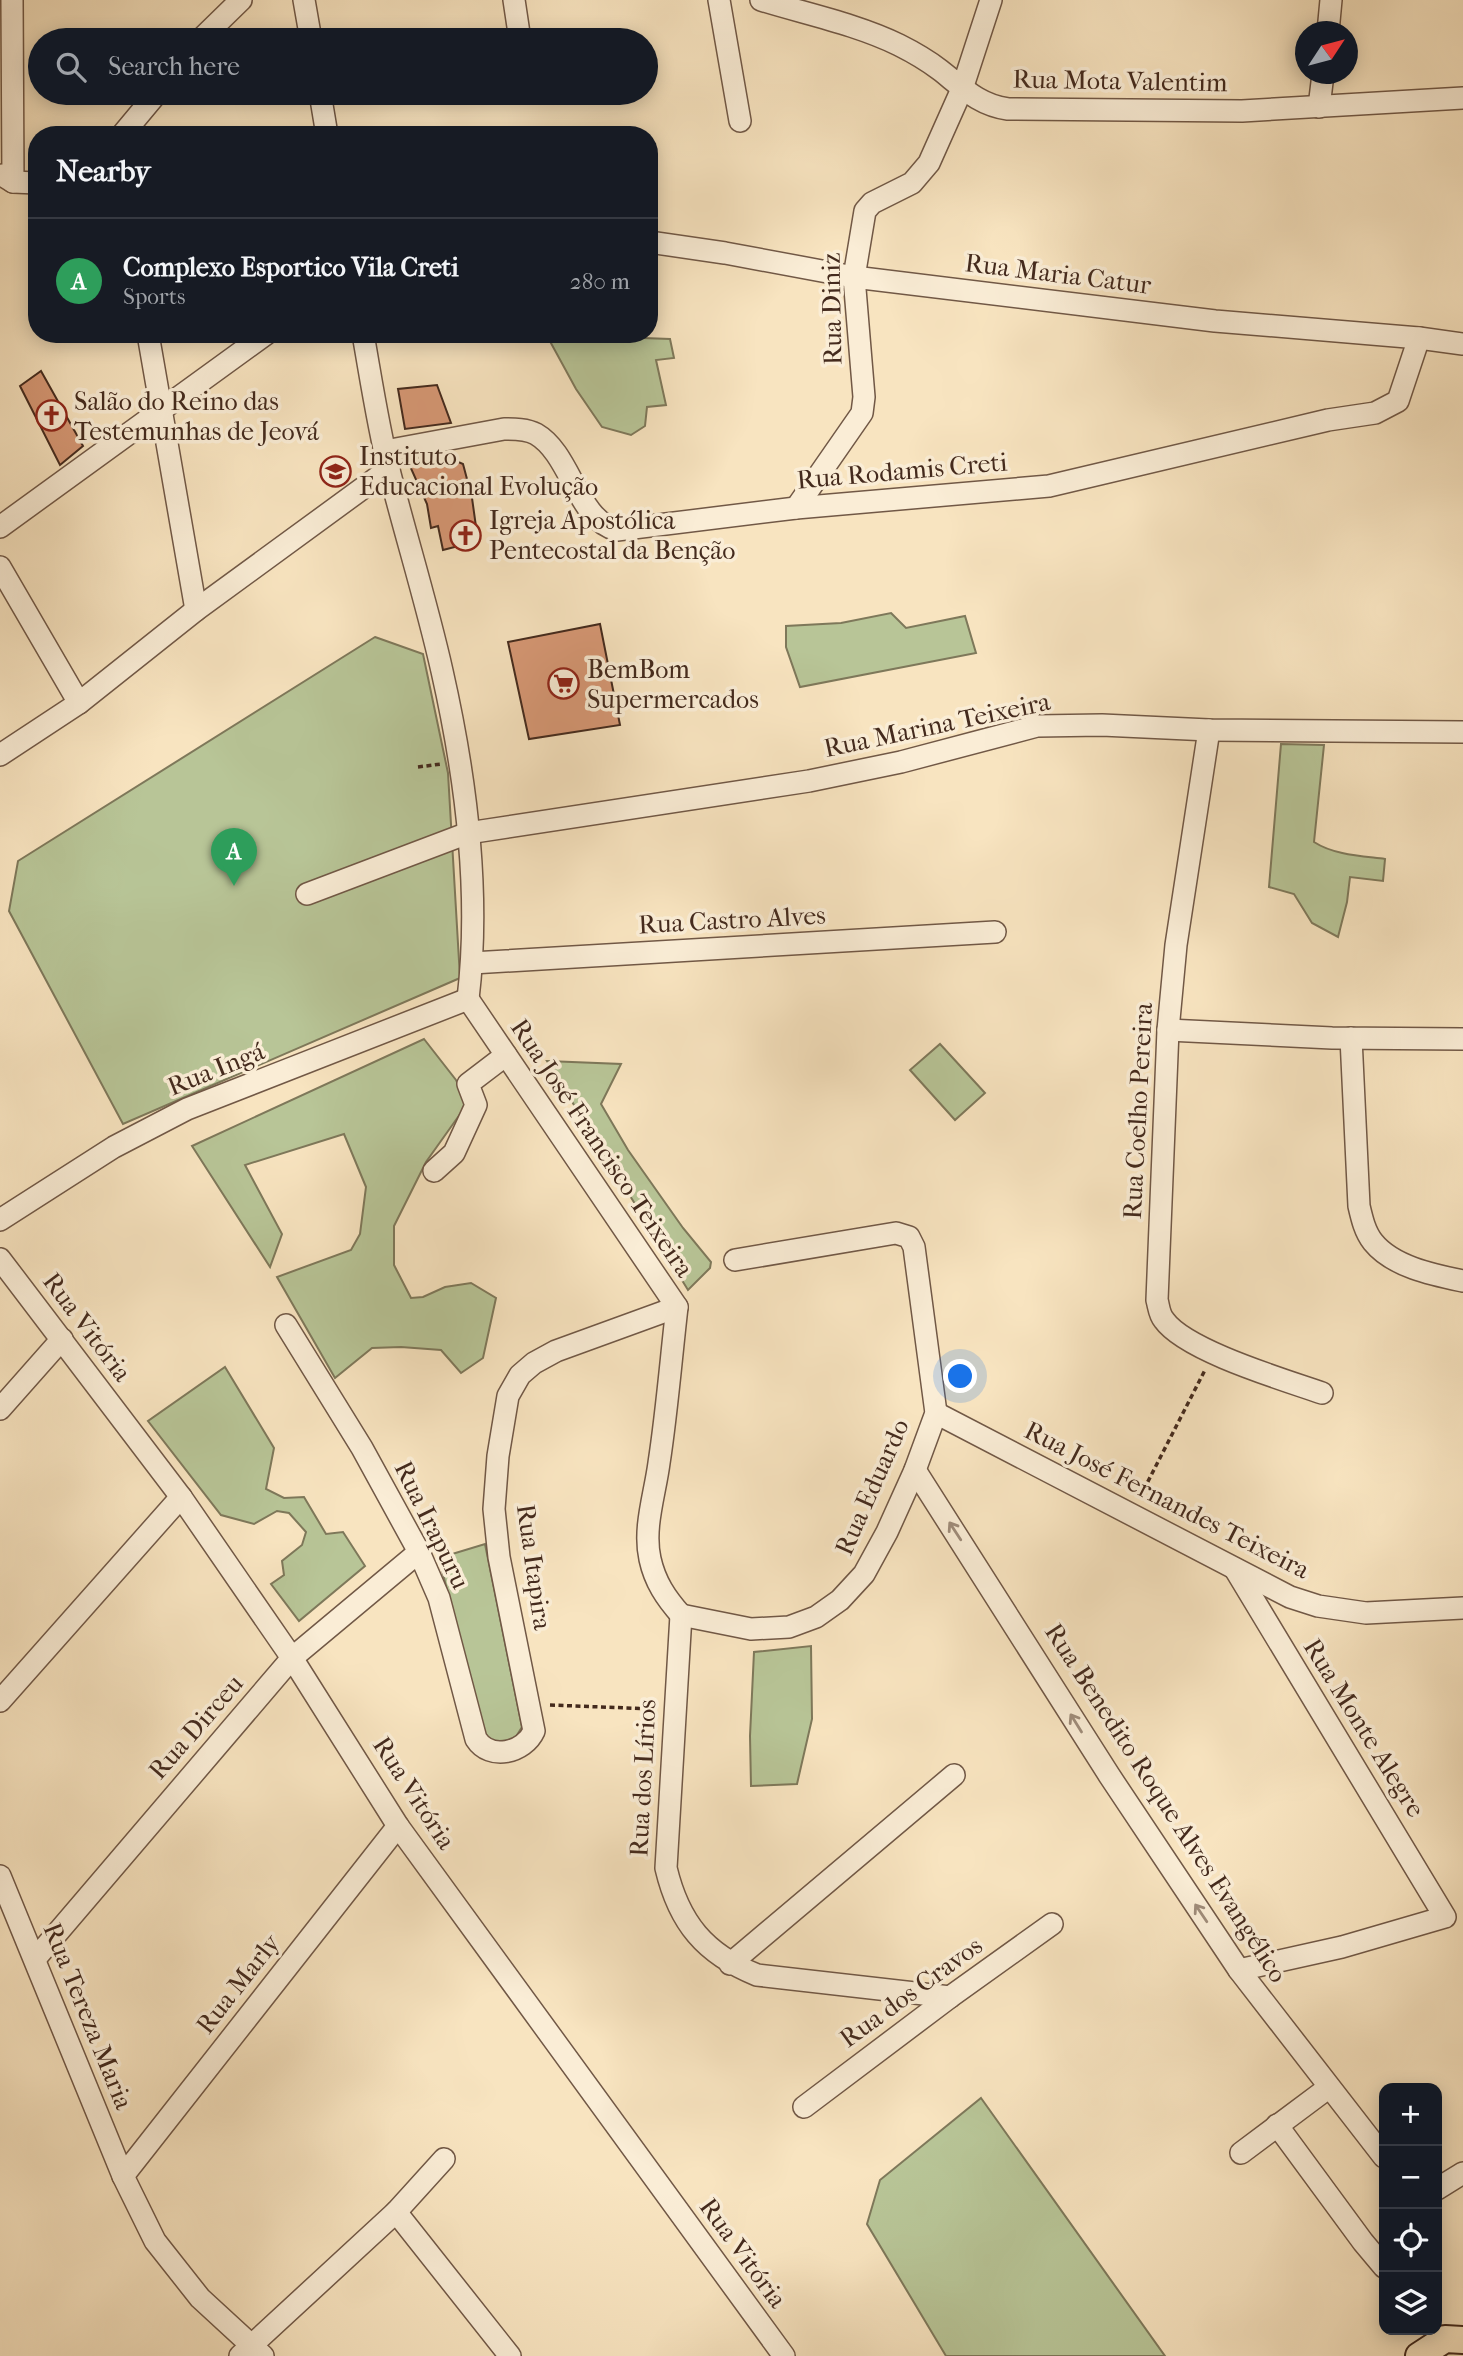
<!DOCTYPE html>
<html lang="en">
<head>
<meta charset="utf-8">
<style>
  :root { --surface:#171b24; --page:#242831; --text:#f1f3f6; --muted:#9ea1a6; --line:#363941; --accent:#0b8043 }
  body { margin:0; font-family:"IM FELL French Canon",serif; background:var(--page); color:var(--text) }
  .controls { position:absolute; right:21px; bottom:21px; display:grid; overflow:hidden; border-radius:14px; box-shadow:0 4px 18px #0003 }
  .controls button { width:63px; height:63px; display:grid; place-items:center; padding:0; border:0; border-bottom:2px solid var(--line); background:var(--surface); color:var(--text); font:35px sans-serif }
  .compass { position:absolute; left:1295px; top:21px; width:63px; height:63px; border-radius:50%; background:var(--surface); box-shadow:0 4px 18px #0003; rotate:54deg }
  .you { position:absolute; left:961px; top:1377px; width:24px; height:24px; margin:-18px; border:5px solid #fff; border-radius:50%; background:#1a73e8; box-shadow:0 0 0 10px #1a73e833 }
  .badge { display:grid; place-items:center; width:46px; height:46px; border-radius:50%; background:var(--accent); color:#fff; font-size:23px; font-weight:700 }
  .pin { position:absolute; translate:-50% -58px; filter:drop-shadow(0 2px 4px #0008) }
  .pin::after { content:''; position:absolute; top:37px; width:24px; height:21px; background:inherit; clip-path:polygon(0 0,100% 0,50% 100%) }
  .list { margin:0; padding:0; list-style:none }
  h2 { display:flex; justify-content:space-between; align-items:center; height:91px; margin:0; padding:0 28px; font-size:30px }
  h2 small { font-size:23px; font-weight:400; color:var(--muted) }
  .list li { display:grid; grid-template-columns:46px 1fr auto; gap:21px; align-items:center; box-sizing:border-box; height:126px; padding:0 28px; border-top:2px solid var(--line) }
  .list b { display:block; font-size:26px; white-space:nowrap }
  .list p { margin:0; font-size:23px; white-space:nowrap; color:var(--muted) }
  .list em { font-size:23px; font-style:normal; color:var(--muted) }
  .icon { flex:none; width:38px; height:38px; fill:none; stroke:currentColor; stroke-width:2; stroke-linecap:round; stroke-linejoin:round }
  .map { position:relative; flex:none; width:1463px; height:2356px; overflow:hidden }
  .search { position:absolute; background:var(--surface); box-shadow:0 4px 18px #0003; left:28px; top:28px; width:630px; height:77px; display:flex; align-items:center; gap:18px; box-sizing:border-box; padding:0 24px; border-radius:38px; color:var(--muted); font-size:26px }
  .panel { position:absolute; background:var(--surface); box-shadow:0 4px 18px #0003; left:28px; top:126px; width:630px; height:217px; border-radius:28px }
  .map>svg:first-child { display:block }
  .green { fill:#b8c597; stroke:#7e785a; stroke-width:2 }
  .building { fill:#d79875; stroke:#442a1d; stroke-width:2 }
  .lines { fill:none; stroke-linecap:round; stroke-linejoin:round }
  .minor-casing { stroke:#715846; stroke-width:24 }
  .major-casing { stroke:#442a1d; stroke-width:30 }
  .path { stroke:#442a1d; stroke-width:3.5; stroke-dasharray:5 3.5; stroke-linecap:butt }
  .minor { stroke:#faedd6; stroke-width:21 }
  .major { stroke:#f8e4c0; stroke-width:26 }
  .oneway { stroke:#9f8c7a }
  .labels { text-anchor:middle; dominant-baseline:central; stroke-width:7; stroke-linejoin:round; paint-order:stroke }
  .street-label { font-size:26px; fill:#442a1d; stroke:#faedd6 }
  .poi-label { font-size:26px; fill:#442a1d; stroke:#faedd6; text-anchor:start }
</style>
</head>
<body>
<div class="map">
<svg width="1463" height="2356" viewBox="0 0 1463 2356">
  <rect width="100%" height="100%" fill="#f8e4c0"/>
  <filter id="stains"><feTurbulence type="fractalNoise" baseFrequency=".00286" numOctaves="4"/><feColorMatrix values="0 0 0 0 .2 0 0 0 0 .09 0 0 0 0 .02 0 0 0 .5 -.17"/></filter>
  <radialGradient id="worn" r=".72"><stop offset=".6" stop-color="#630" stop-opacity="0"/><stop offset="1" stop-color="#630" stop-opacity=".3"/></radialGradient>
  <g class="green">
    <polygon points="546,334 615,334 616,337 670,339 674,358 656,360 666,405 647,407 645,426 631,435 602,427 576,389"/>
    <polygon points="891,613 906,628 965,616 976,653 800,687 786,647 786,626 841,623"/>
    <polygon points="375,637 423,654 448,773 460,978 123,1124 9,911 18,861"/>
    <path d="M 1281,744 L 1324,745 L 1314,842 C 1334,855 1362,856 1385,859 L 1383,881 L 1350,877 L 1347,902 L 1338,937 L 1312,923 L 1294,894 L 1269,887 Z"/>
    <polygon points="424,1039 456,1080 468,1103 426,1162 394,1226 394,1265 411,1298 423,1297 445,1287 471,1283 496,1298 483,1358 461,1373 441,1350 401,1347 372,1348 335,1378 277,1277 351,1250 360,1234 366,1187 344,1134 245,1165 282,1234 270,1267 192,1146"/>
    <polygon points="940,1044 985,1093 955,1120 910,1070"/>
    <polygon points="547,1061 621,1064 601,1104 628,1150 683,1228 711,1262 710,1268 688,1290"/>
    <polygon points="225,1367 274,1448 266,1489 284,1498 304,1497 326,1534 343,1532 365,1566 299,1621 271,1584 284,1575 282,1561 302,1545 306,1532 289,1513 277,1511 254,1524 221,1515 148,1421"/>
    <polygon points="485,1544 522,1727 514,1740 485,1742 439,1558"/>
    <polygon points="811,1646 812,1719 797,1784 751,1786 750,1736 754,1652"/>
    <polygon points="981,2098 1165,2356 946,2356 867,2224 880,2180"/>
  </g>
  <g class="building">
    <polygon points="41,371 83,446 60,465 20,386"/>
    <polygon points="437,385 451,423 405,429 398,389"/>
    <polygon points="440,454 463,464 472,498 478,541 443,550 438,526 431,528 427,504 409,464 420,458"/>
    <polygon points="600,624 620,725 529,739 508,642"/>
  </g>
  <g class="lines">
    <defs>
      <g id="minor">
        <polyline points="12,0 13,182"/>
        <polyline points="304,0 311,40"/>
        <polyline points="514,0 520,40"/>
        <polyline points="719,0 740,121"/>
        <path d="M 761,0 C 806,14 856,24 899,45 C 913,52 927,60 940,70 C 963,88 979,105 1008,109 L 1242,111 L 1463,98"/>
        <polyline points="1328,32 1331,0"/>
        <polyline points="200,40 241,0"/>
        <polyline points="320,93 327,135"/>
        <polyline points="1319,107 1323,74"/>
        <polyline points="122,135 157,93"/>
        <polyline points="2,175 13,182 37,183"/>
        <polyline points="649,242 725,253 854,277 1215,321 1419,338 1463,344"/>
        <polyline points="148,334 196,610"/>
        <path d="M 363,334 C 371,379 378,426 389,470 C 406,537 427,604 442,671 C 466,777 481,891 468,999"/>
        <path d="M 385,451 L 504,429 C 514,429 527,429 536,434 C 571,454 577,520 617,530 L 796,508 L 1049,486 L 1328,420 L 1375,413 L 1398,401 L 1419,338"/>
        <polyline points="796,508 862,413 864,397 854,277 865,211 872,203 912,183 929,163 962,89 991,0"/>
        <polyline points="0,527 266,334"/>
        <polyline points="0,567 79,703"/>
        <path d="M 1209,730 L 1176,945 L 1168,1030 L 1157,1300 C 1159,1307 1159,1314 1164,1320 C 1186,1351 1285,1380 1322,1393"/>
        <polyline points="0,755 79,703 196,610 389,469"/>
        <polyline points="307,894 468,833 809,781 901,762 1037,726 1102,725 1209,730 1463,732"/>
        <polyline points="472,963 995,932"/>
        <path d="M 468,999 L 677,1307 C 671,1359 667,1411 659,1463 C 655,1494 643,1528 650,1559 C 655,1582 666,1598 681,1615"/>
        <polyline points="1168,1030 1332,1038 1463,1039"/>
        <path d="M 1351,1038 L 1359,1206 C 1362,1219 1365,1232 1373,1242 C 1393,1267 1434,1275 1463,1281"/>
        <polyline points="434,1171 454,1153 476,1105 468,1084 506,1055"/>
        <polyline points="0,1220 114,1147 187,1109 468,999"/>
        <polyline points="0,1259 181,1497 292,1658 398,1826 784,2356"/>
        <path d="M 286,1325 L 362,1448 L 419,1552 L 439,1598 L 476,1739 C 490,1761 524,1753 534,1731 L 499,1557 L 494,1509 L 498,1456 L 508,1396 L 520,1375 L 534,1363 L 556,1351 L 677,1307"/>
        <polyline points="0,1409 62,1339"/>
        <polyline points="936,1413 1290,1597 1318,1606 1366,1613 1463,1608"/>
        <polyline points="915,1470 1109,1775 1239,1970 1384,2157"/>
        <polyline points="1235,1569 1445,1917 1342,1947 1239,1970"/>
        <polyline points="681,1615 751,1629 789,1627 816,1617 840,1600 864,1574 887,1532 915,1470 936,1413 914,1247 909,1237 896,1233 735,1260"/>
        <path d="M 681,1615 L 666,1868 C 679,1923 705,1954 757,1975 L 950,1997"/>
        <polyline points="0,1701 181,1497"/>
        <polyline points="0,1876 123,2176 155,2241 200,2298 263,2356"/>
        <polyline points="35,1959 292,1658 419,1552"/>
        <polyline points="730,1964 954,1775"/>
        <polyline points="804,2107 950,1997 1052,1924"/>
        <polyline points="1277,2125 1363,2242 1384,2267"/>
        <polyline points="1241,2153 1328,2088"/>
        <polyline points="123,2176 398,1826"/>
        <polyline points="1437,2189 1463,2173"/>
        <polyline points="396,2212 510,2356"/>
        <polyline points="240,2356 396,2212 444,2159"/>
      </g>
      <polyline id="major" points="1419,2356 1445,2339 1463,2340"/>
    </defs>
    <use href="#minor" class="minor-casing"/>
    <use href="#major" class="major-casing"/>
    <g class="path">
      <polyline points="418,767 441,764"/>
      <polyline points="1140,1497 1205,1370"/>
      <polyline points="550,1705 654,1709"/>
    </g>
    <use href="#minor" class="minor"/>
    <use href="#major" class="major"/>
  </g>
  <defs><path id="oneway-shaft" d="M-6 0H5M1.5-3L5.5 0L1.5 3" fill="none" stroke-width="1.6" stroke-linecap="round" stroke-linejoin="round" transform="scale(1.75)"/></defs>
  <g class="oneway">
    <use href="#oneway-shaft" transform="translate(955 1531) rotate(-123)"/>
    <use href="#oneway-shaft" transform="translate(1076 1723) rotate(-122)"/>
    <use href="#oneway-shaft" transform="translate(1201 1913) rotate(-124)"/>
  </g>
  <defs>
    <symbol id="church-ring" viewBox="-11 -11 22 22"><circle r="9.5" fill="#faedd6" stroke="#8f2418" stroke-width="1.5"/><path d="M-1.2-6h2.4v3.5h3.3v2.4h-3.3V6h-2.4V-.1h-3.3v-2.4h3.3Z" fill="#8f2418"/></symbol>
    <symbol id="school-ring" viewBox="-11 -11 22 22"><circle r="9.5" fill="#faedd6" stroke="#8f2418" stroke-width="1.5"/><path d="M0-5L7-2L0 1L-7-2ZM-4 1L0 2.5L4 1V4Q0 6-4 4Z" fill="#8f2418"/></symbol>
    <symbol id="supermarket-ring" viewBox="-11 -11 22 22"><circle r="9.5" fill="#faedd6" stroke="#8f2418" stroke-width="1.5"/><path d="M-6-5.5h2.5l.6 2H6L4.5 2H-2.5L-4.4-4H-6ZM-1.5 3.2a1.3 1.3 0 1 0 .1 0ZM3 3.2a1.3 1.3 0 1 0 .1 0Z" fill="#8f2418"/></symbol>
  </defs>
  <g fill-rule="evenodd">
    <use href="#church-ring" x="34" y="398" width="35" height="35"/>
    <use href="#school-ring" x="318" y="454" width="35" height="35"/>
    <use href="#church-ring" x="448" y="518" width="35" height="35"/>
    <use href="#supermarket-ring" x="546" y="666" width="35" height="35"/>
  </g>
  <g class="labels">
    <g class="street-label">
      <text transform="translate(1120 81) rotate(1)">Rua Mota Valentim</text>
      <text transform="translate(1058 274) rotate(7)">Rua Maria Catur</text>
      <text transform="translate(832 309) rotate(-91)">Rua Diniz</text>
      <text transform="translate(902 471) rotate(-5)">Rua Rodamis Creti</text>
      <text transform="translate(937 725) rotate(-12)">Rua Marina Teixeira</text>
      <text transform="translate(732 920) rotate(-3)">Rua Castro Alves</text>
      <text transform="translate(216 1069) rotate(-22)">Rua Ingá</text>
      <text transform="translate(1138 1111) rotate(-87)">Rua Coelho Pereira</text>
      <text transform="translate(602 1148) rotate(56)">Rua José Francisco Teixeira</text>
      <text transform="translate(87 1327) rotate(53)">Rua Vitória</text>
      <text transform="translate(872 1487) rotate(-66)">Rua Eduardo</text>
      <text transform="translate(1167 1500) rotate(27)">Rua José Fernandes Teixeira</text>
      <text transform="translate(432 1525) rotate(64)">Rua Irapuru</text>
      <text transform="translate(534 1567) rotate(82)">Rua Itapira</text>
      <text transform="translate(196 1727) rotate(-49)">Rua Dirceu</text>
      <text transform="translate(1364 1728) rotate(58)">Rua Monte Alegre</text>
      <text transform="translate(643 1778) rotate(-87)">Rua dos Lírios</text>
      <text transform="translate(414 1793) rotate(57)">Rua Vitória</text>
      <text transform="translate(1166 1803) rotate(57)">Rua Benedito Roque Alves Evangélico</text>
      <text transform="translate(238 1984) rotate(-52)">Rua Marly</text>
      <text transform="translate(911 1992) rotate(-36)">Rua dos Cravos</text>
      <text transform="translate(88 2016) rotate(68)">Rua Tereza Maria</text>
      <text transform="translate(743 2253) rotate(54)">Rua Vitória</text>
    </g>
    <g class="poi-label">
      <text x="74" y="401">Salão do Reino das<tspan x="74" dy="30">Testemunhas de Jeová</tspan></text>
      <text x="359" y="456">Instituto<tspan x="359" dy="30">Educacional Evolução</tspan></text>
      <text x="489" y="520">Igreja Apostólica<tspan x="489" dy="30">Pentecostal da Benção</tspan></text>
      <text x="587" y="669">BemBom<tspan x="587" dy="30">Supermercados</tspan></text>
    </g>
  </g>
  <rect width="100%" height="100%" filter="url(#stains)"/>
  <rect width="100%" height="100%" fill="url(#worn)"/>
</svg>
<div class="controls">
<button>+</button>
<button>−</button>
<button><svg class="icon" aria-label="locate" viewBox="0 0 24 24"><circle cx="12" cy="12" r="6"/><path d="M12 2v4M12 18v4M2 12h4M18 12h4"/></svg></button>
<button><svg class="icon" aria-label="layers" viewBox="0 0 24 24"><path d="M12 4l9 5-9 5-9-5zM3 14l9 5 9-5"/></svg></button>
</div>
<svg class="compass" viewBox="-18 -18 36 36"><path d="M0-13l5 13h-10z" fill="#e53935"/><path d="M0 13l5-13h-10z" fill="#9ea1a6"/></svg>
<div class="you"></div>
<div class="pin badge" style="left:234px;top:886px;background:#2e9e5b">A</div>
<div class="search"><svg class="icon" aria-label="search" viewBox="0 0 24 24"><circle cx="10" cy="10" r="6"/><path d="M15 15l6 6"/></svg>Search here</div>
<section class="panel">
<h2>Nearby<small></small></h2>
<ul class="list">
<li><span class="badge" style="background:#2e9e5b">A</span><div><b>Complexo Esportico Vila Creti</b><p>Sports</p></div><em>280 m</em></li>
</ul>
</section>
</div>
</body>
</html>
